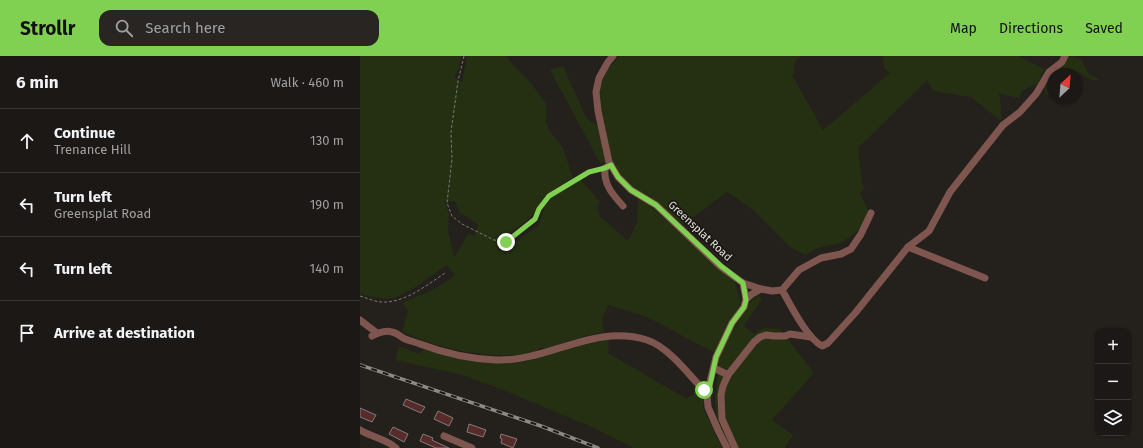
<!DOCTYPE html>
<html lang="en">
<head>
<meta charset="utf-8">
<style>
  :root { --surface:#1b1815; --page:#282522; --text:#f1f3f6; --muted:#a0a0a0; --line:#393734; --accent:#80d051 }
  body { margin:0; font-family:"Fira Sans",sans-serif; background:var(--page); color:var(--text) }
  .controls { position:absolute; right:12px; bottom:12px; display:grid; overflow:hidden; border-radius:8px; box-shadow:0 1px 3px #0004 }
  .controls button { width:36px; height:36px; display:grid; place-items:center; padding:0; border:0; border-bottom:1px solid var(--line); background:var(--surface); color:var(--text); font:20px sans-serif }
  .compass { position:absolute; left:687px; top:12px; width:36px; height:36px; border-radius:50%; background:var(--surface); box-shadow:0 1px 3px #0004; rotate:26deg }
  .stop { position:absolute; width:12px; height:12px; margin:-9px; border:3px solid #80d051; border-radius:50%; background:#fff }
  .stop.end { background:#80d051; border-color:#fff; box-shadow:0 1px 4px #0008 }
  .list { margin:0; padding:0; list-style:none }
  h2 { display:flex; justify-content:space-between; align-items:center; height:52px; margin:0; padding:0 16px; font-size:17px }
  h2 small { font-size:13px; font-weight:400; color:var(--muted) }
  .list li { display:grid; grid-template-columns:26px 1fr auto; gap:12px; align-items:center; box-sizing:border-box; height:64px; padding:0 16px; border-top:1px solid var(--line) }
  .list b { display:block; font-size:15px; white-space:nowrap }
  .list p { margin:0; font-size:13px; white-space:nowrap; color:var(--muted) }
  .list em { font-size:13px; font-style:normal; color:var(--muted) }
  .icon { flex:none; width:22px; height:22px; fill:none; stroke:currentColor; stroke-width:2; stroke-linecap:round; stroke-linejoin:round }
  .map { position:relative; flex:none; width:783px; height:392px; overflow:hidden }
  header { display:flex; align-items:center; gap:24px; box-sizing:border-box; height:56px; padding:0 20px; background:var(--accent); color:#111 }
  header strong { font-size:19px }
  nav { display:flex; gap:22px; margin-inline-start:auto; font-size:14px }
  .search { width:280px; height:36px; background:var(--page); display:flex; align-items:center; gap:10px; box-sizing:border-box; padding:0 14px; border-radius:12px; color:var(--muted); font-size:15px }
  main { display:flex }
  aside { flex:1; background:var(--surface) }
  .map>svg:first-child { display:block }
  .green { fill:#253012; fill-rule:evenodd }
  .building { fill:#572b2a; stroke:#847c7b }
  .lines { fill:none; stroke-linecap:round; stroke-linejoin:round }
  .path { stroke:#7c7874; stroke-width:1; stroke-dasharray:3 2; stroke-linecap:butt }
  .minor { stroke:#7f564f; stroke-width:7 }
  .rail-casing { stroke:#8d8986; stroke-width:3.5 }
  .rail { stroke:#1b1713; stroke-width:2; stroke-dasharray:6; stroke-linecap:butt }
  .route { stroke:#80d051; stroke-width:5 }
  .labels { text-anchor:middle; dominant-baseline:central; stroke-width:3.5; stroke-linejoin:round; paint-order:stroke }
  .street-label { font-size:11px; fill:#e2dfdc; stroke:#1b1713 }
</style>
</head>
<body>
<header>
<strong>Strollr</strong>
<div class="search"><svg class="icon" aria-label="search" viewBox="0 0 24 24"><circle cx="10" cy="10" r="6"/><path d="M15 15l6 6"/></svg>Search here</div>
<nav><a>Map</a><a>Directions</a><a>Saved</a></nav>
</header>
<main>
<aside>
<h2>6 min<small>Walk · 460 m</small></h2>
<ul class="list">
<li><svg class="icon" aria-label="ahead" viewBox="0 0 24 24"><path d="M12 20V5M6 11l6-6 6 6"/></svg><div><b>Continue</b><p>Trenance Hill</p></div><em>130 m</em></li>
<li><svg class="icon" aria-label="left" viewBox="0 0 24 24"><path d="M17 20v-9H6M10 6l-5 5 5 5"/></svg><div><b>Turn left</b><p>Greensplat Road</p></div><em>190 m</em></li>
<li><svg class="icon" aria-label="left" viewBox="0 0 24 24"><path d="M17 20v-9H6M10 6l-5 5 5 5"/></svg><div><b>Turn left</b></div><em>140 m</em></li>
<li><svg class="icon" aria-label="arrive" viewBox="0 0 24 24"><path d="M6 21V4h12l-3 4 3 4H6"/></svg><div><b>Arrive at destination</b></div></li>
</ul>
</aside>
<div class="map">
<svg width="783" height="392" viewBox="0 0 783 392">
  <rect width="100%" height="100%" fill="#24201c"/>
  <g class="green">
    <path d="M 0,0 L 101,0 L 99,13 L 94,21 L 102,27 L 107,0 L 146,0 L 152,8 L 171,27 L 186,48 L 186,65 L 189,74 L 203,92 L 213,122 C 205,127 194,132 187,139 C 181,145 179,151 174,157 C 168,164 147,181 138,180 L 142,188 L 150,190 L 179,169 L 185,149 L 190,142 L 221,124 L 240,146 L 237,151 L 239,159 L 268,185 L 277,166 L 278,143 L 288,148 L 342,197 L 374,223 L 381,248 L 365,272 L 355,296 C 333,288 314,274 293,264 C 279,257 263,254 248,249 L 242,264 L 244,276 L 224,280 L 189,292 L 180,292 C 174,299 162,299 154,299 C 113,301 79,291 42,276 L 48,254 L 42,247 C 61,239 80,232 95,219 L 87,209 C 73,218 47,240 31,242 C 21,244 10,240 0,238 ZM 84,145 L 95,145 L 100,157 L 118,168 L 115,180 L 108,178 L 94,202 L 88,175 L 89,157 Z"/>
    <polygon points="259,0 440,0 435,6 433,21 463,74 530,17 524,12 523,0 658,0 684,13 678,27 662,35 659,42 639,37 641,49 641,65 611,41 573,35 567,24 498,92 502,128 505,131 500,137 508,154 501,171 493,179 481,187 457,192 446,199 431,192 391,152 367,136 323,169 289,140 272,131 261,119 252,106 239,45 240,32 244,19"/>
    <polygon points="707,0 721,3 728,17 740,24 732,24 712,13 706,18 693,18 693,31 689,39 685,39 684,29"/>
    <polygon points="203,10 227,63 237,69 247,106 240,107 190,14"/>
    <path d="M 398,239 L 402,243 L 384,270 L 394,278 L 404,272 L 420,273 L 454,317 L 412,364 L 433,379 L 425,392 L 370,392 C 354,363 353,350 358,318 C 358,312 358,305 360,299 C 363,289 370,278 376,269 C 382,258 388,247 398,239 Z"/>
    <polygon points="249,282 248,297 327,343 336,335 345,339 343,352 362,392 274,392 227,369 153,338 103,319 35,304 39,290 59,298 64,293 147,306 169,305 211,291"/>
  </g>
  <g class="building">
    <polygon points="46,343 65,351 61,357 43,349"/>
    <polygon points="0,352 16,359 12,366 0,361"/>
    <polygon points="78,355 93,362 89,370 74,363"/>
    <polygon points="109,368 126,374 123,381 107,376"/>
    <polygon points="33,371 48,378 44,386 29,378"/>
    <polygon points="63,378 73,382 72,384 76,386 89,392 76,392 60,385"/>
    <polygon points="141,378 157,383 153,392 141,387 142,383 140,382"/>
  </g>
  <g class="lines">
    <g class="path">
      <polyline points="104,0 98,25 91,76 92,103 87,147 92,160 102,168 134,184 146,186 175,163 179,153 189,140 229,116 239,114"/>
      <path d="M 0,240 C 7,242 15,246 22,246 C 45,247 67,229 85,217"/>
    </g>
    <g class="minor">
      <polyline points="253,0 248,6 239,22 236,36 238,55 249,106 258,121 271,134 296,149 361,211 383,227 386,243"/>
      <path d="M 251,109 L 245,112 C 243,128 253,139 263,150"/>
      <polyline points="548,191 625,222"/>
      <polyline points="383,227 401,233"/>
      <path d="M 422,234 C 431,250 447,282 462,290 L 468,287 L 496,256 L 548,191 L 569,175 L 590,136 L 643,69 L 660,56 L 676,38 L 689,16 L 702,6 L 705,0"/>
      <polyline points="0,264 17,277"/>
      <path d="M 12,280 C 17,277 26,274 32,276 C 37,277 41,281 45,283 C 50,285 55,286 60,288 C 84,297 110,303 136,304 C 188,306 234,267 287,284 C 309,291 331,321 347,338"/>
      <polyline points="354,312 368,319"/>
      <path d="M 0,374 C 11,381 26,383 36,392"/>
      <polyline points="84,380 112,392"/>
      <polyline points="367,392 358,374 348,351 347,338 356,301 372,267 384,251 386,243 392,238 401,233 412,235 422,234 439,214 461,202 481,198 491,193 501,178 511,157"/>
      <polyline points="375,392 362,363 361,339 363,330 368,319 394,286 400,281 406,279 414,280 425,280 430,278 451,281"/>
    </g>
    <defs>
      <polyline id="rail" points="0,309 181,370 238,392"/>
    </defs>
    <use href="#rail" class="rail-casing"/>
    <use href="#rail" class="rail"/>
  </g>
  <g class="lines">
    <polyline class="route" points="146,186 175,163 179,153 189,140 229,116 245,112 251,109 258,121 271,134 296,149 361,210 383,227 386,244 384,251 372,267 356,301 348,338 344,334"/>
  </g>
  <g class="labels">
    <g class="street-label">
      <text transform="translate(340 175) rotate(43)">Greensplat Road</text>
    </g>
  </g>
</svg>
<div class="controls">
<button>+</button>
<button>−</button>
<button><svg class="icon" aria-label="layers" viewBox="0 0 24 24"><path d="M12 4l9 5-9 5-9-5zM3 14l9 5 9-5"/></svg></button>
</div>
<svg class="compass" viewBox="-18 -18 36 36"><path d="M0-13l5 13h-10z" fill="#e53935"/><path d="M0 13l5-13h-10z" fill="#a0a0a0"/></svg>
<div class="stop" style="left:344px;top:334px"></div>
<div class="stop end" style="left:146px;top:186px"></div>
</div>
</main>
</body>
</html>
